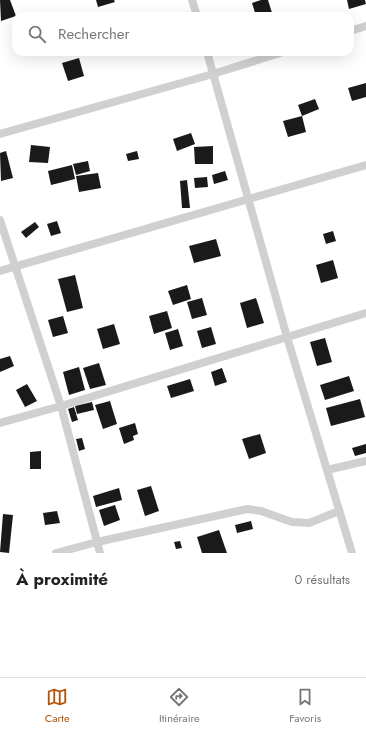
<!DOCTYPE html>
<html lang="fr">
<head>
<meta charset="utf-8">
<style>
  :root { --surface:#fff; --page:#f2f2f2; --text:#222; --muted:#767676; --line:#e0e0e0; --accent:#b45309 }
  body { margin:0; font-family:Jost,sans-serif; background:var(--page); color:var(--text) }
  .list { margin:0; padding:0; list-style:none }
  h2 { display:flex; justify-content:space-between; align-items:center; height:52px; margin:0; padding:0 16px; font-size:17px }
  h2 small { font-size:13px; font-weight:400; color:var(--muted) }
  .icon { flex:none; width:22px; height:22px; fill:none; stroke:currentColor; stroke-width:2; stroke-linecap:round; stroke-linejoin:round }
  .map { position:relative; flex:none; width:366px; height:553px; overflow:hidden }
  .search { position:absolute; background:var(--surface); box-shadow:0 4px 16px #0002; left:12px; right:12px; top:12px; height:44px; display:flex; align-items:center; gap:10px; box-sizing:border-box; padding:0 14px; border-radius:12px; color:var(--muted); font-size:15px }
  .sheet { height:124px; background:var(--surface) }
  nav { display:flex; justify-content:space-around; align-items:center; box-sizing:border-box; height:56px; border-top:1px solid var(--line); background:var(--surface); font-size:11px; color:var(--muted) }
  nav a { display:grid; justify-items:center; gap:2px }
  nav .on { color:var(--accent) }
  .map>svg:first-child { display:block }
  .building { fill:#1a1a1a }
  .lines { fill:none; stroke-linecap:round; stroke-linejoin:round }
  .minor { stroke:#d0d0d0; stroke-width:8 }
</style>
</head>
<body>
<div class="map">
<svg width="366" height="553" viewBox="0 0 366 553">
  <rect width="100%" height="100%" fill="#fff"/>
  <g class="building">
    <polygon points="0,0 10,0 16,16 1,21"/>
    <polygon points="96,0 114,0 115,2 98,7"/>
    <polygon points="261,0 268,0 273,16 256,16 252,3"/>
    <polygon points="347,0 365,0 366,4 349,9"/>
    <polygon points="79,58 84,76 68,81 62,63"/>
    <polygon points="366,83 366,97 352,101 348,88"/>
    <polygon points="315,99 319,109 302,116 298,105"/>
    <polygon points="302,116 306,132 288,137 283,121"/>
    <polygon points="191,133 195,144 177,151 173,139"/>
    <polygon points="31,145 50,147 48,163 29,162"/>
    <polygon points="213,146 213,164 195,164 194,147"/>
    <polygon points="6,151 13,178 1,181 0,153"/>
    <polygon points="137,151 139,159 128,161 126,154"/>
    <polygon points="88,161 90,171 76,175 73,164"/>
    <polygon points="72,165 75,179 51,185 48,171"/>
    <polygon points="225,171 228,180 214,184 212,175"/>
    <polygon points="98,173 101,188 79,192 76,176"/>
    <polygon points="207,177 208,187 195,188 194,178"/>
    <polygon points="187,180 190,208 182,208 180,181"/>
    <polygon points="57,221 61,233 51,236 47,224"/>
    <polygon points="35,222 39,227 26,238 21,232"/>
    <polygon points="333,231 336,241 326,244 323,234"/>
    <polygon points="216,239 221,256 194,263 189,246"/>
    <polygon points="333,260 338,278 321,283 316,265"/>
    <polygon points="75,275 83,308 67,312 58,279"/>
    <polygon points="187,285 191,299 173,305 168,291"/>
    <polygon points="202,298 207,315 192,319 187,302"/>
    <polygon points="256,298 264,323 247,328 240,303"/>
    <polygon points="167,311 172,328 154,334 149,316"/>
    <polygon points="63,316 68,333 53,337 48,320"/>
    <polygon points="114,324 120,344 103,349 97,329"/>
    <polygon points="211,327 216,344 202,348 197,331"/>
    <polygon points="178,329 183,346 170,350 165,333"/>
    <polygon points="325,338 332,362 317,366 310,342"/>
    <polygon points="10,356 14,366 0,372 0,359"/>
    <polygon points="99,363 106,385 90,389 83,368"/>
    <polygon points="79,367 85,390 69,395 63,372"/>
    <polygon points="222,368 227,382 215,386 211,372"/>
    <polygon points="349,376 354,391 325,400 320,385"/>
    <polygon points="190,379 194,391 171,398 167,386"/>
    <polygon points="27,384 37,401 25,407 16,390"/>
    <polygon points="360,399 365,417 331,426 326,408"/>
    <polygon points="110,401 117,424 103,429 95,405"/>
    <polygon points="92,402 94,410 77,414 75,406"/>
    <polygon points="74,407 78,420 72,422 68,409"/>
    <polygon points="135,423 138,434 133,436 134,440 124,444 119,428"/>
    <polygon points="260,434 266,453 249,459 242,439"/>
    <polygon points="82,438 85,449 79,451 76,439"/>
    <polygon points="366,444 366,453 355,456 352,448"/>
    <polygon points="41,451 41,469 30,469 30,452"/>
    <polygon points="151,486 159,511 145,516 137,490"/>
    <polygon points="119,488 122,500 96,507 93,496"/>
    <polygon points="115,505 120,520 104,526 99,510"/>
    <polygon points="57,511 60,523 45,525 43,513"/>
    <polygon points="3,514 13,515 9,553 0,552"/>
    <polygon points="251,521 253,529 237,533 235,525"/>
    <polygon points="219,530 227,553 202,553 197,537"/>
    <polygon points="180,541 182,548 176,549 174,542"/>
  </g>
  <g class="lines">
    <g class="minor">
      <polyline points="192,0 197,16"/>
      <polyline points="350,31 366,26"/>
      <polyline points="207,52 287,337 352,553"/>
      <polyline points="0,134 213,74 283,52"/>
      <polyline points="0,220 61,406 100,553"/>
      <polyline points="0,271 366,165"/>
      <polyline points="0,423 61,406 366,313"/>
      <polyline points="327,470 366,461"/>
      <polyline points="56,553 97,542 247,509 261,511 292,522 309,523 339,511"/>
    </g>
  </g>
</svg>
<div class="search"><svg class="icon" aria-label="search" viewBox="0 0 24 24"><circle cx="10" cy="10" r="6"/><path d="M15 15l6 6"/></svg>Rechercher</div>
</div>
<section class="sheet">
<h2>À proximité<small>0 résultats</small></h2>
<ul class="list">
</ul>
</section>
<nav>
<a class="on"><svg class="icon" aria-label="map" viewBox="0 0 24 24"><path d="M3 6l6-2 6 2 6-2v14l-6 2-6-2-6 2zM9 4v14M15 6v14"/></svg>Carte</a>
<a><svg class="icon" aria-label="directions" viewBox="0 0 24 24"><path d="M12 3l9 9-9 9-9-9zM9 14v-3h6M13 9l2 2-2 2"/></svg>Itinéraire</a>
<a><svg class="icon" aria-label="saved" viewBox="0 0 24 24"><path d="M7 4h10v16l-5-4-5 4z"/></svg>Favoris</a>
</nav>
</body>
</html>
